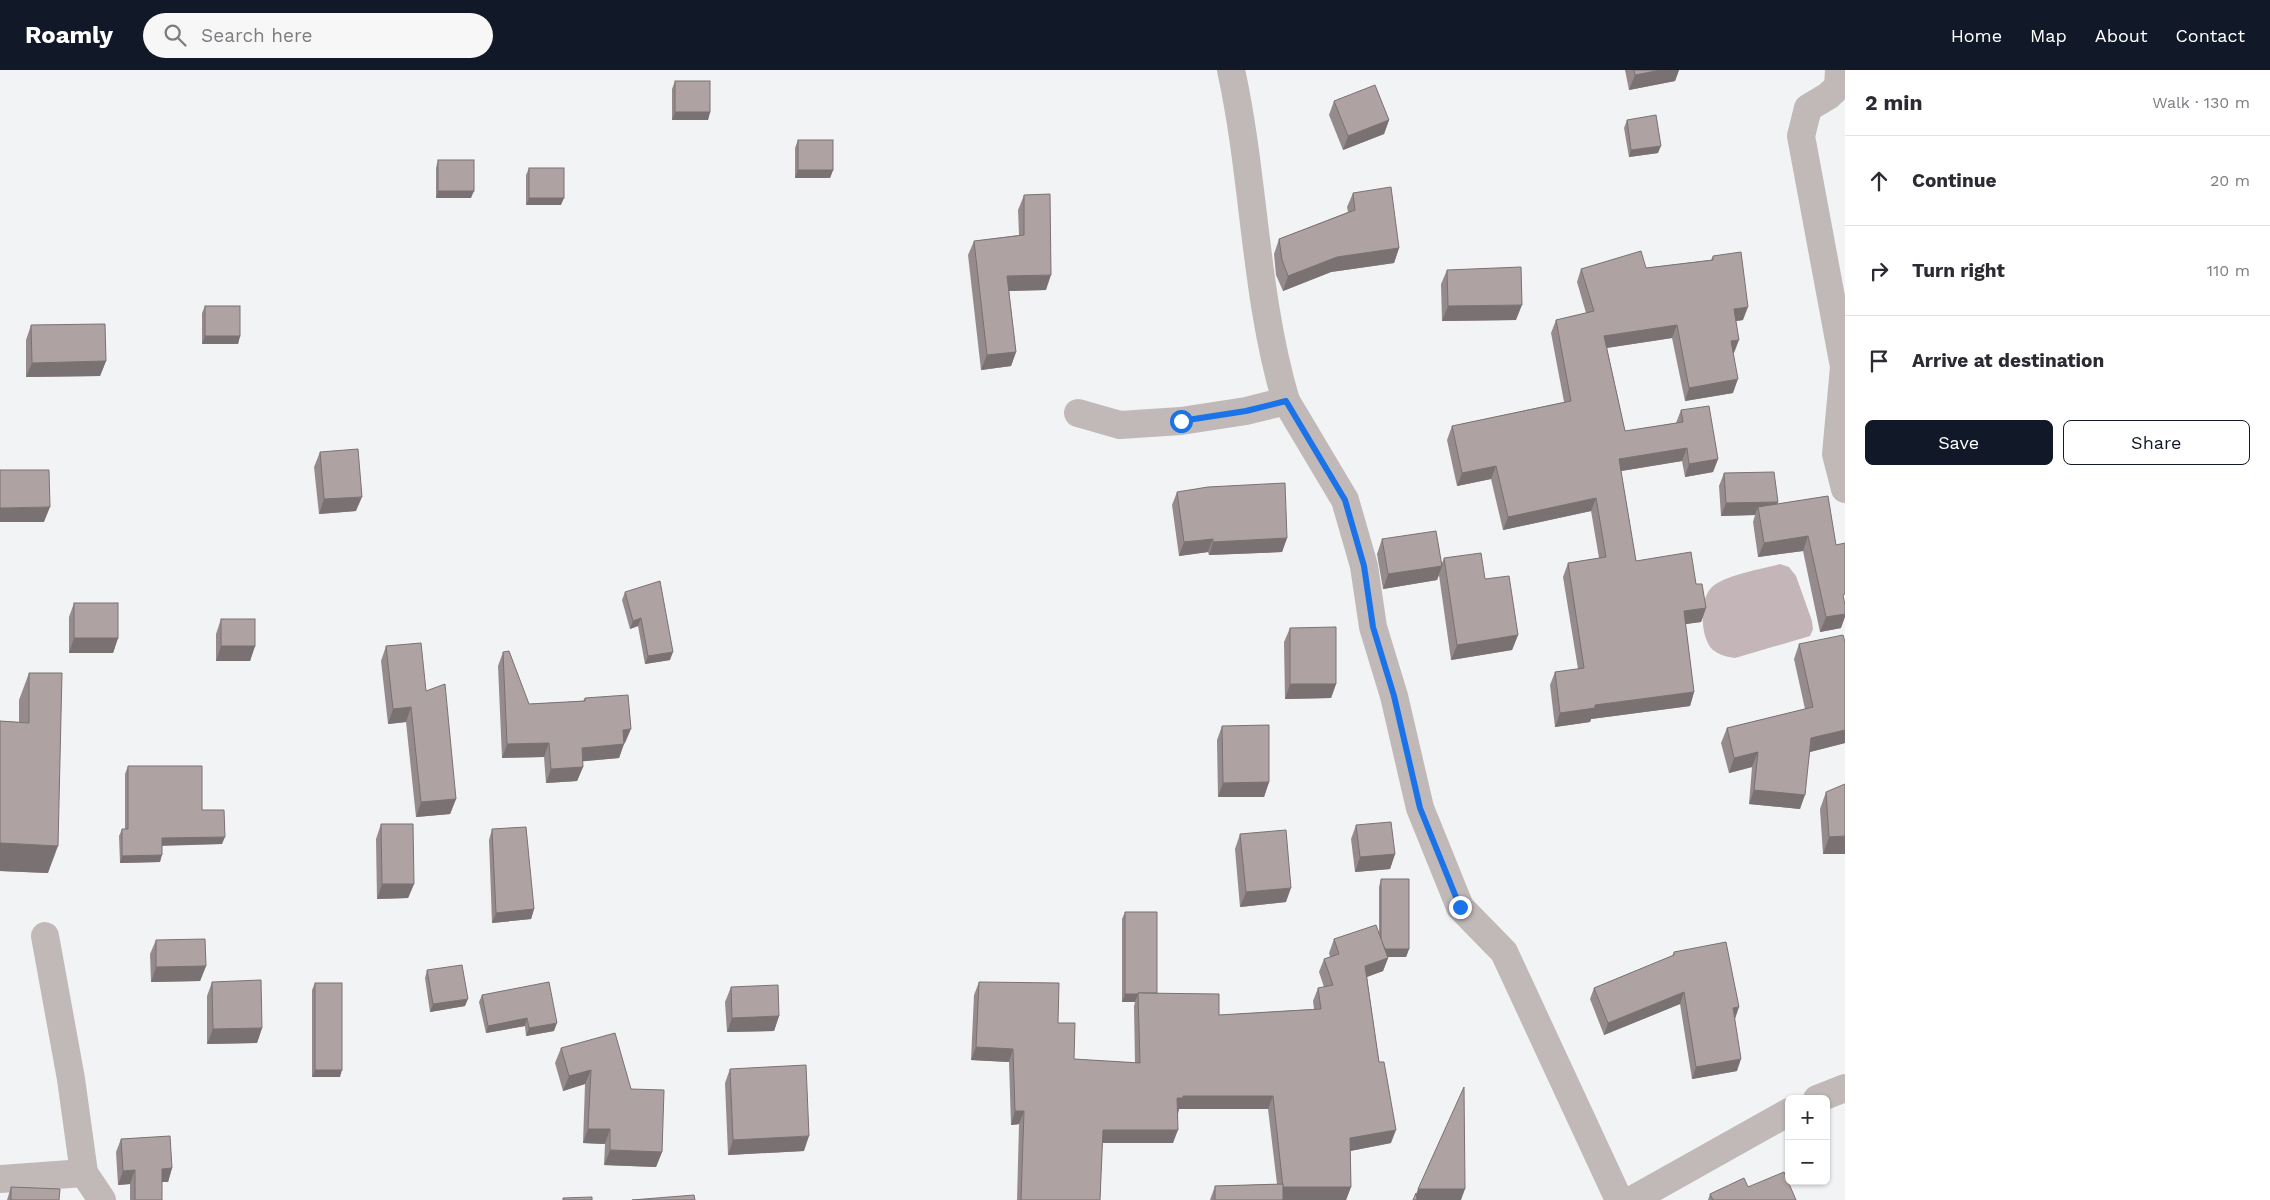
<!DOCTYPE html>
<html lang="en">
<head>
<meta charset="utf-8">
<style>
  :root { --surface:#fff; --page:#f7f7f7; --text:#2b2b33; --muted:#7c7c81; --line:#e1e1e2; --accent:#111827 }
  body { margin:0; font-family:"Work Sans",sans-serif; background:var(--page); color:var(--text) }
  .controls { position:absolute; right:15px; bottom:15px; display:grid; overflow:hidden; border-radius:8px; box-shadow:0 1px 4px #0004 }
  .controls button { width:45px; height:45px; display:grid; place-items:center; padding:0; border:0; border-bottom:1px solid var(--line); background:var(--surface); color:var(--text); font:25px sans-serif }
  .stop { position:absolute; width:15px; height:15px; margin:-11px; border:4px solid #1a73e8; border-radius:50%; background:#fff }
  .stop.end { background:#1a73e8; border-color:#fff; box-shadow:0 1px 5px #0008 }
  .list { margin:0; padding:0; list-style:none }
  h2 { display:flex; justify-content:space-between; align-items:center; height:65px; margin:0; padding:0 20px; font-size:21px }
  h2 small { font-size:16px; font-weight:400; color:var(--muted) }
  .list li { display:grid; grid-template-columns:32px 1fr auto; gap:15px; align-items:center; box-sizing:border-box; height:90px; padding:0 20px; border-top:1px solid var(--line) }
  .list b { display:block; font-size:19px; white-space:nowrap }
  .list em { font-size:16px; font-style:normal; color:var(--muted) }
  .actions { display:flex; gap:10px; padding:15px 20px }
  .actions a { flex:1; padding:11px 0; border:1px solid var(--accent); border-radius:8px; text-align:center; font-size:18px; color:var(--accent) }
  .actions .main { background:var(--accent); color:#fff }
  .icon { flex:none; width:28px; height:28px; fill:none; stroke:currentColor; stroke-width:2; stroke-linecap:round; stroke-linejoin:round }
  .map { position:relative; flex:none; width:1845px; height:1130px; overflow:hidden }
  header { display:flex; align-items:center; gap:30px; box-sizing:border-box; height:70px; padding:0 25px; background:var(--accent); color:#fff }
  header strong { font-size:24px }
  nav { display:flex; gap:28px; margin-inline-start:auto; font-size:18px }
  .search { width:350px; height:45px; background:var(--page); display:flex; align-items:center; gap:12px; box-sizing:border-box; padding:0 18px; border-radius:28px; color:var(--muted); font-size:19px }
  main { display:flex }
  aside { flex:1; background:var(--surface) }
  .map>svg:first-child { display:block }
  .water { fill:#c4b6b8 }
  .lines { fill:none; stroke-linecap:round; stroke-linejoin:round }
  .street { stroke:#c0b9b8; stroke-width:28 }
  .wall { fill:#968b8c }
  .shaded-wall { fill:#7a7172 }
  .building { fill:#aea2a3; stroke:#7a7172 }
  .route { stroke:#1a73e8; stroke-width:6 }
</style>
</head>
<body>
<header>
<strong>Roamly</strong>
<div class="search"><svg class="icon" aria-label="search" viewBox="0 0 24 24"><circle cx="10" cy="10" r="6"/><path d="M15 15l6 6"/></svg>Search here</div>
<nav><a>Home</a><a>Map</a><a>About</a><a>Contact</a></nav>
</header>
<main>
<div class="map">
<svg width="1845" height="1130" viewBox="0 0 1845 1130">
  <rect width="100%" height="100%" fill="#f2f3f5"/>
  <path class="water" d="M 1780,494 L 1789,497 L 1796,506 L 1812,551 L 1813,559 L 1810,566 L 1735,588 C 1726,587 1720,585 1713,580 C 1700,568 1699,531 1711,518 C 1723,505 1763,499 1780,494 Z"/>
  <g class="lines">
    <g class="street">
      <path d="M 1231,0 C 1255,109 1254,223 1286,331"/>
      <polyline points="1839,0 1838,17 1828,26 1808,38 1801,66 1844,297 1836,384 1845,419"/>
      <polyline points="1078,343 1120,355 1181,351 1246,341 1286,331 1345,430 1364,496 1373,557 1394,626 1420,738 1460,837 1504,882 1619,1130"/>
      <polyline points="45,866 71,1009 84,1103 102,1130"/>
      <polyline points="1817,1029 1845,1018"/>
      <polyline points="0,1109 84,1103"/>
      <polyline points="1632,1130 1789,1042"/>
    </g>
  </g>
  <g class="wall">
    <polygon points="1625,0 1679,0 1675,11 1629,20"/>
    <polygon points="675,11 710,42 708,50 672,50 672,19"/>
    <polygon points="1334,31 1389,50 1384,64 1343,80 1329,45"/>
    <polygon points="1627,50 1658,83 1629,87 1624,58"/>
    <polygon points="798,70 833,100 830,108 795,108 795,78"/>
    <polygon points="438,90 471,128 436,128 436,98"/>
    <polygon points="529,98 561,135 526,135 526,105"/>
    <polygon points="1353,123 1399,178 1394,193 1331,202 1283,221 1276,205 1274,184 1279,169 1348,142 1347,137"/>
    <polygon points="1024,125 1046,220 1009,221 1016,282 1011,296 981,300 968,185 974,171 1019,165 1018,140"/>
    <polygon points="1713,186 1743,250 1736,251 1734,283 1733,283 1733,323 1685,331 1672,268 1607,278 1625,361 1676,353 1681,340 1718,389 1713,402 1685,407 1682,391 1621,401 1636,491 1696,514 1706,538 1701,552 1685,554 1694,622 1690,636 1591,649 1590,652 1555,657 1550,615 1555,602 1578,599 1563,507 1568,493 1599,488 1591,441 1503,460 1491,409 1457,416 1447,370 1452,356 1564,332 1551,263 1556,250 1586,243 1577,212 1581,199 1646,198 1711,190"/>
    <polygon points="1447,200 1516,250 1442,251 1441,214"/>
    <polygon points="205,236 240,266 238,274 202,274 202,243"/>
    <polygon points="31,255 106,291 100,306 26,307 26,270"/>
    <polygon points="320,382 356,441 319,444 314,397"/>
    <polygon points="1724,403 1778,434 1828,426 1841,558 1820,562 1803,481 1758,487 1753,452 1755,445 1721,446 1719,416"/>
    <polygon points="1177,422 1287,468 1282,482 1209,485 1208,482 1179,486 1172,435"/>
    <polygon points="1382,469 1442,493 1444,488 1485,509 1518,565 1512,580 1451,590 1439,505 1437,510 1383,519 1377,484"/>
    <polygon points="625,522 670,590 645,594 638,556 630,559 622,530"/>
    <polygon points="74,533 118,568 113,583 69,583 69,547"/>
    <polygon points="221,549 255,576 250,591 216,591 216,564"/>
    <polygon points="1290,558 1336,614 1331,628 1285,629 1284,572"/>
    <polygon points="1845,572 1845,673 1810,682 1800,739 1749,734 1752,697 1729,703 1721,673 1727,658 1805,639 1794,589 1799,574"/>
    <polygon points="386,576 426,621 456,729 450,744 416,747 406,652 388,654 381,591"/>
    <polygon points="503,582 529,634 583,631 585,628 625,673 624,673 619,688 582,691 583,697 577,711 546,713 544,687 502,688 498,596"/>
    <polygon points="29,603 48,803 0,801 0,651 19,652 19,630"/>
    <polygon points="1222,656 1269,712 1264,727 1218,727 1217,670"/>
    <polygon points="128,696 202,740 222,774 162,775 160,792 120,793 119,766 122,759 125,759 125,704"/>
    <polygon points="1826,722 1845,784 1823,784 1820,739"/>
    <polygon points="381,754 414,814 408,828 377,829 376,769"/>
    <polygon points="1356,755 1395,784 1390,799 1355,802 1351,769"/>
    <polygon points="492,759 534,839 531,849 492,853 489,770"/>
    <polygon points="1240,764 1286,832 1240,837 1235,779"/>
    <polygon points="1381,809 1409,879 1406,887 1387,887 1388,888 1383,901 1367,907 1379,992 1391,1073 1350,1081 1351,1117 1346,1130 1210,1130 1215,1116 1277,1114 1268,1039 1179,1039 1173,1073 1102,1073 1100,1130 1017,1130 1019,1054 1011,1055 1009,992 971,990 974,925 979,912 1058,953 1074,989 1135,993 1134,936 1135,932 1122,932 1122,849 1125,842 1157,923 1219,945 1314,939 1313,931 1318,918 1324,917 1319,902 1324,889 1330,887 1329,883 1334,869 1379,862 1379,817"/>
    <polygon points="156,870 206,896 200,911 151,912 150,884"/>
    <polygon points="1674,882 1735,949 1737,1001 1692,1009 1680,934 1604,965 1590,929 1594,918 1672,886"/>
    <polygon points="427,900 465,936 430,942 425,908"/>
    <polygon points="212,912 262,958 257,973 207,974 207,926"/>
    <polygon points="315,913 340,1007 312,1007 312,920"/>
    <polygon points="731,917 779,946 774,961 727,962 725,932"/>
    <polygon points="482,925 554,961 526,966 525,956 486,963 479,932"/>
    <polygon points="561,978 631,1019 662,1082 656,1097 604,1095 605,1074 583,1073 585,1014 563,1021 555,993"/>
    <polygon points="730,999 804,1081 728,1085 725,1013"/>
    <polygon points="121,1069 172,1098 168,1112 162,1112 162,1130 130,1130 130,1114 118,1115 116,1082"/>
    <polygon points="11,1117 59,1130 7,1130"/>
    <polygon points="1748,1117 1796,1130 1708,1130 1710,1124"/>
  </g>
  <g class="shaded-wall">
    <polygon points="1661,0 1679,0 1675,11 1629,20 1635,5"/>
    <polygon points="675,42 710,42 708,50 672,50"/>
    <polygon points="1389,50 1384,64 1343,80 1348,66"/>
    <polygon points="1661,76 1658,83 1629,87 1631,80"/>
    <polygon points="798,100 833,100 830,108 795,108"/>
    <polygon points="438,121 474,121 471,128 436,128"/>
    <polygon points="529,128 564,128 561,135 526,135"/>
    <polygon points="1399,178 1394,193 1331,202 1283,221 1288,206 1337,187"/>
    <polygon points="1051,205 1046,220 1002,221 1007,206"/>
    <polygon points="1522,235 1516,250 1442,251 1448,236"/>
    <polygon points="1748,237 1743,250 1729,252 1734,239"/>
    <polygon points="1677,255 1672,268 1599,279 1604,266"/>
    <polygon points="205,266 240,266 238,274 202,274"/>
    <polygon points="1739,270 1734,283 1726,284 1731,271"/>
    <polygon points="1016,282 1011,296 981,300 987,285"/>
    <polygon points="106,291 100,306 26,307 32,293"/>
    <polygon points="1738,309 1733,323 1685,331 1689,318"/>
    <polygon points="1687,378 1682,391 1615,402 1619,389"/>
    <polygon points="1718,389 1713,402 1685,407 1689,394"/>
    <polygon points="1496,396 1491,409 1457,416 1462,403"/>
    <polygon points="362,427 356,441 319,444 324,429"/>
    <polygon points="1596,428 1591,441 1503,460 1508,447"/>
    <polygon points="1778,432 1774,444 1758,437 1755,445 1721,446 1726,433"/>
    <polygon points="50,437 44,452 0,452 0,438"/>
    <polygon points="1808,466 1803,481 1758,487 1764,473"/>
    <polygon points="1287,468 1282,482 1209,485 1213,472"/>
    <polygon points="1213,469 1208,482 1179,486 1184,472"/>
    <polygon points="1442,496 1437,510 1383,519 1388,504"/>
    <polygon points="1706,538 1701,552 1679,555 1684,541"/>
    <polygon points="1845,544 1845,547 1841,558 1820,562 1826,547"/>
    <polygon points="641,548 638,556 630,559 633,551"/>
    <polygon points="1518,565 1512,580 1451,590 1457,575"/>
    <polygon points="74,568 118,568 113,583 69,583"/>
    <polygon points="221,576 255,576 250,591 216,591"/>
    <polygon points="673,582 670,590 645,594 648,586"/>
    <polygon points="1290,614 1336,614 1331,628 1285,629"/>
    <polygon points="1694,622 1690,636 1591,649 1590,652 1555,657 1560,643 1595,635"/>
    <polygon points="411,637 406,652 388,654 393,639"/>
    <polygon points="631,659 625,673 618,674 623,660"/>
    <polygon points="1845,660 1845,673 1806,683 1811,668"/>
    <polygon points="549,673 544,687 502,688 507,674"/>
    <polygon points="624,674 619,688 576,692 582,678"/>
    <polygon points="1758,682 1752,697 1729,703 1734,688"/>
    <polygon points="583,697 577,711 546,713 551,699"/>
    <polygon points="1269,712 1264,727 1218,727 1223,713"/>
    <polygon points="1754,720 1805,725 1800,739 1749,734"/>
    <polygon points="456,729 450,744 416,747 421,732"/>
    <polygon points="1845,766 1845,784 1823,784 1829,767"/>
    <polygon points="225,767 222,774 159,776 162,768"/>
    <polygon points="0,773 58,776 48,803 0,801"/>
    <polygon points="1395,784 1390,799 1355,802 1360,787"/>
    <polygon points="162,785 160,792 120,793 122,786"/>
    <polygon points="382,814 414,814 408,828 377,829"/>
    <polygon points="1291,818 1286,832 1240,837 1246,822"/>
    <polygon points="534,839 531,849 492,853 496,843"/>
    <polygon points="1381,879 1409,879 1406,887 1379,887"/>
    <polygon points="1388,888 1383,901 1361,909 1365,896"/>
    <polygon points="206,896 200,911 151,912 156,897"/>
    <polygon points="1684,922 1680,934 1604,965 1608,953"/>
    <polygon points="1125,924 1138,924 1135,932 1122,932"/>
    <polygon points="468,929 465,936 430,942 433,934"/>
    <polygon points="1739,937 1735,949 1733,938"/>
    <polygon points="779,946 774,961 727,962 732,948"/>
    <polygon points="527,948 525,956 486,963 488,956"/>
    <polygon points="557,953 554,961 526,966 529,958"/>
    <polygon points="262,958 257,973 207,974 213,959"/>
    <polygon points="976,977 1013,979 1009,992 971,990"/>
    <polygon points="1741,989 1737,1001 1692,1009 1696,997"/>
    <polygon points="315,1000 342,1000 340,1007 312,1007"/>
    <polygon points="591,1000 585,1014 563,1021 569,1006"/>
    <polygon points="1183,1026 1273,1026 1268,1039 1179,1039 1178,1042 1177,1028"/>
    <polygon points="1015,1041 1024,1041 1019,1054 1011,1055"/>
    <polygon points="588,1059 610,1059 605,1074 583,1073"/>
    <polygon points="1103,1060 1178,1060 1173,1073 1098,1073"/>
    <polygon points="1396,1060 1391,1073 1345,1082 1350,1068"/>
    <polygon points="809,1066 804,1081 728,1085 733,1070"/>
    <polygon points="610,1080 662,1082 656,1097 604,1095"/>
    <polygon points="172,1098 168,1112 157,1112 162,1099"/>
    <polygon points="135,1100 130,1114 118,1115 123,1101"/>
    <polygon points="1283,1117 1351,1117 1346,1130 1279,1130"/>
    <polygon points="1418,1119 1465,1119 1461,1130 1414,1130"/>
  </g>
  <g class="building">
    <polygon points="1634,0 1661,0 1635,5"/>
    <rect x="675" y="11" width="35" height="31"/>
    <polygon points="1375,15 1389,50 1348,66 1334,31"/>
    <polygon points="1656,45 1661,76 1631,80 1627,50"/>
    <rect x="798" y="70" width="35" height="30"/>
    <rect x="438" y="90" width="36" height="31"/>
    <rect x="529" y="98" width="35" height="30"/>
    <polygon points="1391,117 1399,178 1337,187 1288,206 1282,190 1279,169 1355,140 1353,123"/>
    <polygon points="1050,124 1051,205 1007,206 1016,282 987,285 974,171 1024,165 1024,125"/>
    <polygon points="1641,181 1646,198 1713,190 1713,186 1741,182 1748,237 1734,239 1739,270 1731,271 1738,309 1689,318 1677,255 1604,266 1625,361 1683,352 1681,340 1709,336 1718,389 1689,394 1687,378 1619,389 1636,491 1691,482 1696,514 1702,514 1706,538 1684,541 1694,622 1595,635 1595,638 1560,643 1555,602 1584,598 1568,493 1606,487 1596,428 1508,447 1496,396 1462,403 1452,356 1571,331 1556,250 1594,241 1581,199"/>
    <polygon points="1521,197 1522,235 1448,236 1447,200"/>
    <rect x="205" y="236" width="35" height="30"/>
    <polygon points="105,254 106,291 32,293 31,255"/>
    <polygon points="358,379 362,427 324,429 320,382"/>
    <polygon points="0,400 49,400 50,437 0,438"/>
    <polygon points="1774,402 1778,432 1726,433 1724,403"/>
    <polygon points="1285,413 1287,468 1213,472 1213,469 1184,472 1177,422 1208,417"/>
    <polygon points="1828,426 1836,475 1845,473 1845,524 1843,525 1845,535 1845,544 1826,547 1808,466 1764,473 1758,437"/>
    <polygon points="1436,461 1442,496 1388,504 1382,469"/>
    <polygon points="1481,483 1485,509 1509,506 1518,565 1457,575 1444,488"/>
    <polygon points="660,511 673,582 648,586 641,548 633,551 625,522"/>
    <rect x="74" y="533" width="44" height="35"/>
    <rect x="221" y="549" width="34" height="27"/>
    <polygon points="1336,557 1336,614 1290,614 1290,558"/>
    <polygon points="1843,565 1845,572 1845,660 1811,668 1805,725 1754,720 1758,682 1734,688 1727,658 1813,637 1799,574"/>
    <polygon points="421,573 426,621 445,614 456,729 421,732 411,637 393,639 386,576"/>
    <polygon points="509,581 529,634 585,631 585,628 628,625 631,659 623,660 624,674 582,678 583,697 551,699 549,673 507,674 503,582"/>
    <polygon points="29,603 62,603 58,776 0,773 0,651 29,653"/>
    <polygon points="1269,655 1269,712 1223,713 1222,656"/>
    <polygon points="128,696 202,696 202,740 224,740 225,767 162,768 162,785 122,786 122,759 128,759"/>
    <polygon points="1845,714 1845,766 1829,767 1826,722"/>
    <polygon points="1391,752 1395,784 1360,787 1356,755"/>
    <polygon points="381,754 413,754 414,814 382,814"/>
    <polygon points="526,757 534,839 496,843 492,759"/>
    <polygon points="1286,760 1291,818 1246,822 1240,764"/>
    <polygon points="1381,809 1409,809 1409,879 1385,879 1381,870"/>
    <polygon points="1125,842 1157,842 1157,923 1138,923 1138,924 1125,924"/>
    <polygon points="1376,855 1388,888 1365,896 1379,992 1384,992 1396,1060 1350,1068 1351,1117 1283,1117 1273,1026 1183,1026 1183,1028 1177,1028 1178,1060 1103,1060 1100,1130 1021,1130 1024,1041 1015,1041 1013,979 976,977 979,912 1059,913 1058,953 1075,953 1074,989 1140,993 1138,923 1219,924 1219,945 1321,939 1318,918 1333,915 1324,889 1339,884 1334,869"/>
    <polygon points="205,869 206,896 156,897 156,870"/>
    <polygon points="1726,872 1739,937 1733,938 1741,989 1696,997 1684,922 1608,953 1594,918 1674,885 1674,882"/>
    <polygon points="462,895 468,929 433,934 427,900"/>
    <polygon points="261,910 262,958 213,959 212,912"/>
    <polygon points="549,912 557,953 529,958 527,948 488,956 482,925"/>
    <rect x="315" y="913" width="27" height="87"/>
    <polygon points="778,915 779,946 732,948 731,917"/>
    <polygon points="615,963 631,1019 664,1020 662,1082 610,1080 610,1059 588,1059 591,1000 569,1006 561,978"/>
    <polygon points="806,995 809,1066 733,1070 730,999"/>
    <polygon points="1464,1017 1465,1119 1418,1119"/>
    <polygon points="170,1066 172,1098 162,1099 162,1130 135,1130 135,1100 123,1101 121,1069"/>
    <polygon points="1784,1102 1796,1130 1713,1130 1710,1124 1744,1108 1748,1117"/>
    <polygon points="1283,1114 1283,1130 1215,1130 1215,1116"/>
    <polygon points="11,1117 60,1119 59,1130 11,1130"/>
    <polygon points="1416,1123 1417,1130 1413,1130"/>
    <polygon points="694,1125 695,1130 632,1130"/>
    <polygon points="592,1127 592,1130 563,1130 563,1128"/>
  </g>
  <g class="lines">
    <polyline class="route" points="1181,351 1246,341 1286,331 1345,430 1364,496 1373,557 1394,626 1420,738 1460,837"/>
  </g>
</svg>
<div class="controls">
<button>+</button>
<button>−</button>
</div>
<div class="stop" style="left:1181px;top:351px"></div>
<div class="stop end" style="left:1460px;top:837px"></div>
</div>
<aside>
<h2>2 min<small>Walk · 130 m</small></h2>
<ul class="list">
<li><svg class="icon" aria-label="ahead" viewBox="0 0 24 24"><path d="M12 20V5M6 11l6-6 6 6"/></svg><div><b>Continue</b></div><em>20 m</em></li>
<li><svg class="icon" aria-label="right" viewBox="0 0 24 24"><path d="M7 20v-9h11M14 6l5 5-5 5"/></svg><div><b>Turn right</b></div><em>110 m</em></li>
<li><svg class="icon" aria-label="arrive" viewBox="0 0 24 24"><path d="M6 21V4h12l-3 4 3 4H6"/></svg><div><b>Arrive at destination</b></div></li>
</ul>
<div class="actions"><a class="main">Save</a><a>Share</a></div>
</aside>
</main>
</body>
</html>
